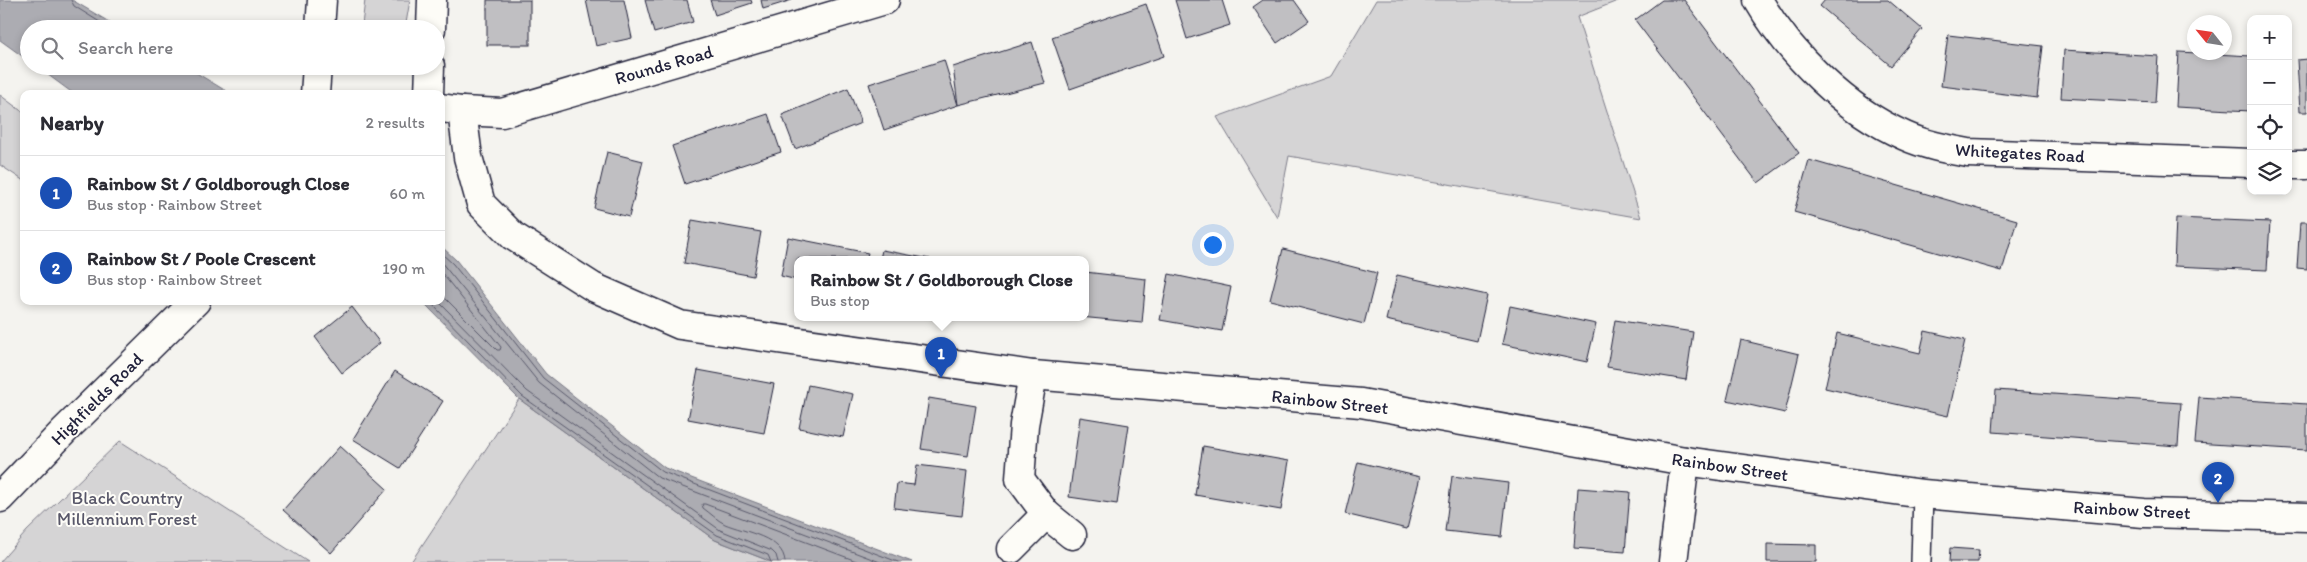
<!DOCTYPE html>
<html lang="en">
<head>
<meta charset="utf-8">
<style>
  :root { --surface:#fff; --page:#f7f7f7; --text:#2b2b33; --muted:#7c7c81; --line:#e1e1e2; --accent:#2563eb }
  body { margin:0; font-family:Itim,sans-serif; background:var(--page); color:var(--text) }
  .controls { position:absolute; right:15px; top:15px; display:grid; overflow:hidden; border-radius:10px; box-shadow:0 2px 8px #0003 }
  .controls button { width:45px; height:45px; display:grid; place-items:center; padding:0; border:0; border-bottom:1px solid var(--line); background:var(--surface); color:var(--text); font:25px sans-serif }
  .compass { position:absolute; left:2187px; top:15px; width:45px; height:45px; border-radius:50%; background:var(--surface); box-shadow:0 2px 8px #0003; rotate:300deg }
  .you { position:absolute; left:1212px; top:244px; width:18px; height:18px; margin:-12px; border:4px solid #fff; border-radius:50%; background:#1a73e8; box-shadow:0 0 0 8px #1a73e833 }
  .badge { display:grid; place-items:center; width:32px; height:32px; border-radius:50%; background:var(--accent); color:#fff; font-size:16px; font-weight:700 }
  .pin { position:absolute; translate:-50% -41px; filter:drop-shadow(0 1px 2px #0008) }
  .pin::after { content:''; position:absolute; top:26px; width:18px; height:15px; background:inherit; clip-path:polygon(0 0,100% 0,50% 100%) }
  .popup { position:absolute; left:794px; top:256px; width:295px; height:65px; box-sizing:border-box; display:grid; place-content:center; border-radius:10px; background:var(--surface); filter:drop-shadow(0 1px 4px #0005); font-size:16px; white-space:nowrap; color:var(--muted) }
  .popup b { font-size:19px; color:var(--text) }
  .popup::after { content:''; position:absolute; left:50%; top:100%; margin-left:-10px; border:10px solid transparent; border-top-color:var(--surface) }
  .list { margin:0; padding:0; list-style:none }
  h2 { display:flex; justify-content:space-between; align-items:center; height:65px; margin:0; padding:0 20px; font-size:21px }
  h2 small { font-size:16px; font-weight:400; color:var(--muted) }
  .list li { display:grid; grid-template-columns:32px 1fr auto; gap:15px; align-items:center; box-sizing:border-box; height:75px; padding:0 20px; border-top:1px solid var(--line) }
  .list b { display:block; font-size:19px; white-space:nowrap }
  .list p { margin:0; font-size:16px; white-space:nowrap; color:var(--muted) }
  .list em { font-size:16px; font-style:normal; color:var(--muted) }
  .icon { flex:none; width:28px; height:28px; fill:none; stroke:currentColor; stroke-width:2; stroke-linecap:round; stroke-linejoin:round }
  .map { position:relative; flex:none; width:2307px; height:562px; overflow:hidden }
  .search { position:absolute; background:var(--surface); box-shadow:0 2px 8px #0003; left:20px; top:20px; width:425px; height:55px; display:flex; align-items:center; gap:12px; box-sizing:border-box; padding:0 18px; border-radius:28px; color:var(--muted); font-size:19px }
  .panel { position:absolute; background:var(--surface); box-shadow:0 2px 8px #0003; left:20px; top:90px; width:425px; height:215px; border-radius:10px }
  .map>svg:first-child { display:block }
  .green { fill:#d5d4d5; stroke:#7c7b88 }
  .water { fill:#acacb2; stroke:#757582 }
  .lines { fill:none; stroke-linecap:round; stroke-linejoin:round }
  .shore { stroke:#59596b; stroke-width:1 }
  .building { fill:#c0bfc2; stroke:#22223b }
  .service-casing { stroke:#22223b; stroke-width:22 }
  .minor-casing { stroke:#22223b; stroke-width:31 }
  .tertiary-casing { stroke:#22223b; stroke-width:31 }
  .service { stroke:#fdfcf7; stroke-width:19 }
  .minor { stroke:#fdfcf7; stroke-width:28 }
  .tertiary { stroke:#fdfcf7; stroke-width:28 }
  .labels { text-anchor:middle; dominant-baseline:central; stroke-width:4; stroke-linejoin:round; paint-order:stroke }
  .street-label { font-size:18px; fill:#22223b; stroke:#fdfcf7 }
  .park-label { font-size:18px; fill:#585769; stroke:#fdfcf7 }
</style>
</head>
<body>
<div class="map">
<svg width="2307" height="562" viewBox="0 0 2307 562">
  <rect width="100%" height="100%" fill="#f4f3ef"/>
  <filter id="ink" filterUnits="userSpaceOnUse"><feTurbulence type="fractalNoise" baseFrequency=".02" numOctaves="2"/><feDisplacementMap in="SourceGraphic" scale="10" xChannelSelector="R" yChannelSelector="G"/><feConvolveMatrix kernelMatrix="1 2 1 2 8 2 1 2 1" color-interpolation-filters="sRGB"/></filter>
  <g filter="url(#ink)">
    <g class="green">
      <polygon points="365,0 410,0 405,29 364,29 362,25"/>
      <polygon points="1376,0 1620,0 1577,17 1641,218 1289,156 1277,217 1217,117 1331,76"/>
      <polygon points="0,95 24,113 24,181 0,165"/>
      <polygon points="519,399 715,540 772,562 411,562"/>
      <polygon points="120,441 308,562 0,562 27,531"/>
    </g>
    <g class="water">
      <polygon points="0,0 72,0 121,29 29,29 29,61 0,40"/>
      <polygon points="36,66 185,66 231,94 74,94"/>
      <polygon points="441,246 456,260 546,374 665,468 912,562 772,562 715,540 519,399 422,301 441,301"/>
    </g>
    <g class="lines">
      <g class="shore">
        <polyline points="71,0 74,6 111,29"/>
        <polyline points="441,253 453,264 543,378 663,472 898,562"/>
        <polyline points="441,262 539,383 659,478 880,562"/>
        <polyline points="441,272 501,347 500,350 497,350 441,294"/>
        <polyline points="429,301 522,396 717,535 768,555 771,562"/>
        <polyline points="438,301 527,391 720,530 772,551 776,555 778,562"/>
        <path d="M 785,562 C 784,537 744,532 725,524 C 717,520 710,513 703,508 L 702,504 L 705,504 L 859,562"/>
      </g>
    </g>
    <g class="building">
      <rect x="487" y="0" width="43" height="45"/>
      <polygon points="586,0 624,0 632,38 596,46"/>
      <polygon points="645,0 687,0 693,22 654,33"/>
      <polygon points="710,0 751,0 752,3 715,15"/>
      <polygon points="761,0 792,0 763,9"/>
      <polygon points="1175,0 1222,0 1230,25 1187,39"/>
      <polygon points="1263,0 1294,0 1309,21 1277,43 1253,7"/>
      <polygon points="1662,0 1684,0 1799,153 1758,183 1635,20"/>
      <polygon points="1825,0 1888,0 1922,29 1891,66 1820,6"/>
      <polygon points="1146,4 1164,56 1070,89 1052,37"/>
      <polygon points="1948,35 2043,46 2037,98 1941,86"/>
      <polygon points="1032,42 1045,83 958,105 953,67"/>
      <polygon points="2064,50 2158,56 2155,103 2061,98"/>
      <polygon points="2179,52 2251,56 2251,111 2176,107"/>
      <polygon points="2307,59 2307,112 2300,112 2297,60"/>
      <polygon points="944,60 958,105 884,130 869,84"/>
      <polygon points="848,88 861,123 795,149 782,115"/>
      <polygon points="768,114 781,152 685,184 672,146"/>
      <polygon points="607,152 643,161 629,217 594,208"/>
      <polygon points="1809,160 2017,220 2002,271 1794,212"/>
      <polygon points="2176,218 2270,222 2267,270 2174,266"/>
      <polygon points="692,220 761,232 753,276 684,263"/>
      <polygon points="2300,222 2307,222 2307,269 2297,268"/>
      <polygon points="788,237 868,253 866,259 797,259 797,280 781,276"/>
      <polygon points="1283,249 1377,273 1364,324 1270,300"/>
      <polygon points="882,250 930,259 880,259"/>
      <polygon points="1085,272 1146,279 1142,323 1080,317 1085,317"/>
      <polygon points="1169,274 1231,287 1222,331 1160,320"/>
      <polygon points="1397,275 1487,295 1477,341 1386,320"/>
      <polygon points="1510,306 1596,324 1587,362 1502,344"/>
      <polygon points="352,307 380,343 342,373 315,337"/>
      <polygon points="1615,320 1693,332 1686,380 1607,367"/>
      <polygon points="1925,331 1965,340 1948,416 1825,388 1837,333 1920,353"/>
      <polygon points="1741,340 1799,354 1785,413 1727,400"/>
      <polygon points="698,370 774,384 764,433 688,419"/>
      <polygon points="395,371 443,401 400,468 353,439"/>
      <polygon points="808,385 853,394 843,437 799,428"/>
      <polygon points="1996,390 2181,403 2178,446 1993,432"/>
      <polygon points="2199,397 2307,404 2307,450 2195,443"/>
      <polygon points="929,398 976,406 968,456 921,449"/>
      <polygon points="1080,417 1129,425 1117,504 1069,497"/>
      <polygon points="340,446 387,489 331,553 283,510"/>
      <polygon points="1203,446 1289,461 1281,510 1195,495"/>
      <polygon points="1358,462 1420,477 1407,529 1345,514"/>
      <polygon points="917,465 967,471 962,516 894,508 897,483 914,485"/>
      <polygon points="1452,476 1508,483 1502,537 1445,531"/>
      <polygon points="1578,488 1630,492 1625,552 1574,548"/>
      <polygon points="1767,544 1816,545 1816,562 1767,562"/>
      <polygon points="1950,548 1979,550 1978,562 1949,562"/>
    </g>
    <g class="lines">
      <defs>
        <polyline id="service" points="1921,562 1923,494"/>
        <g id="minor">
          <path d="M 1758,0 C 1790,55 1846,110 1905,136 C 1925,145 1947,149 1968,153 L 2251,163"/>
          <polyline points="431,29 432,0"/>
          <polyline points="429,94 430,66"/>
          <polyline points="462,111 502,113 885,0"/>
          <polyline points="2288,165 2307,165"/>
          <polyline points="1033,375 1024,425 1020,479 1046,514 1072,535"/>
          <polyline points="1011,549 1046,514"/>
          <polyline points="1673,562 1685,461"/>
        </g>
        <g id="tertiary">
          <polyline points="320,29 322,0"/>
          <polyline points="315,94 317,66"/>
          <polyline points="441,108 462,111 468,157 481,204 513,236 593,287 680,325 1033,375 1361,403 1685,461 1923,494 2144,513 2307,517"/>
          <polyline points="0,498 65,430 196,301"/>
        </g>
      </defs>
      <use href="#service" class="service-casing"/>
      <use href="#minor" class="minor-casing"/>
      <use href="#tertiary" class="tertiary-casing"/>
      <use href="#service" class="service"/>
      <use href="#minor" class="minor"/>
      <use href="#tertiary" class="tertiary"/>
    </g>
  </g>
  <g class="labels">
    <g class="street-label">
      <text transform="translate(664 65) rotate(-16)">Rounds Road</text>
      <text transform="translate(2020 153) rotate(3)">Whitegates Road</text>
      <text transform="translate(97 399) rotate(-45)">Highfields Road</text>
      <text transform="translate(1330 402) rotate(6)">Rainbow Street</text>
      <text transform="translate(1730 467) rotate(8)">Rainbow Street</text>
      <text transform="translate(2132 510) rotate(3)">Rainbow Street</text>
    </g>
    <g class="park-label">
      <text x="127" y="498">Black Country<tspan x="127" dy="21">Millennium Forest</tspan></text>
    </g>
  </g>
</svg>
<div class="controls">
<button>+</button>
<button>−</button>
<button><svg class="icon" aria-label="locate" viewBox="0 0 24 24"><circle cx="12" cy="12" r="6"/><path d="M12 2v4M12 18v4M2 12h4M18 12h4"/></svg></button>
<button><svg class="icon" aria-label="layers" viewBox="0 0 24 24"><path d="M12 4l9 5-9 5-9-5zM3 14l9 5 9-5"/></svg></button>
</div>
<svg class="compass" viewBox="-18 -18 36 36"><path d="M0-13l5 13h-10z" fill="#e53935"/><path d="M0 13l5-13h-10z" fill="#7c7c81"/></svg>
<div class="you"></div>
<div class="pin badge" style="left:941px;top:378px;background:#1a4fb4">1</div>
<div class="popup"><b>Rainbow St / Goldborough Close</b>Bus stop</div>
<div class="pin badge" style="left:2218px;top:503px;background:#1a4fb4">2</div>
<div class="search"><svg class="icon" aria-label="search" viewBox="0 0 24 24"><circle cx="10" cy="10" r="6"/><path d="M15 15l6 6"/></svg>Search here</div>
<section class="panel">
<h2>Nearby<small>2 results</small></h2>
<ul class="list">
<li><span class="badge" style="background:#1a4fb4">1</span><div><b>Rainbow St / Goldborough Close</b><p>Bus stop · Rainbow Street</p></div><em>60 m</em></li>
<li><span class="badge" style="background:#1a4fb4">2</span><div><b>Rainbow St / Poole Crescent</b><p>Bus stop · Rainbow Street</p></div><em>190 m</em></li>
</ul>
</section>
</div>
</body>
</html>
